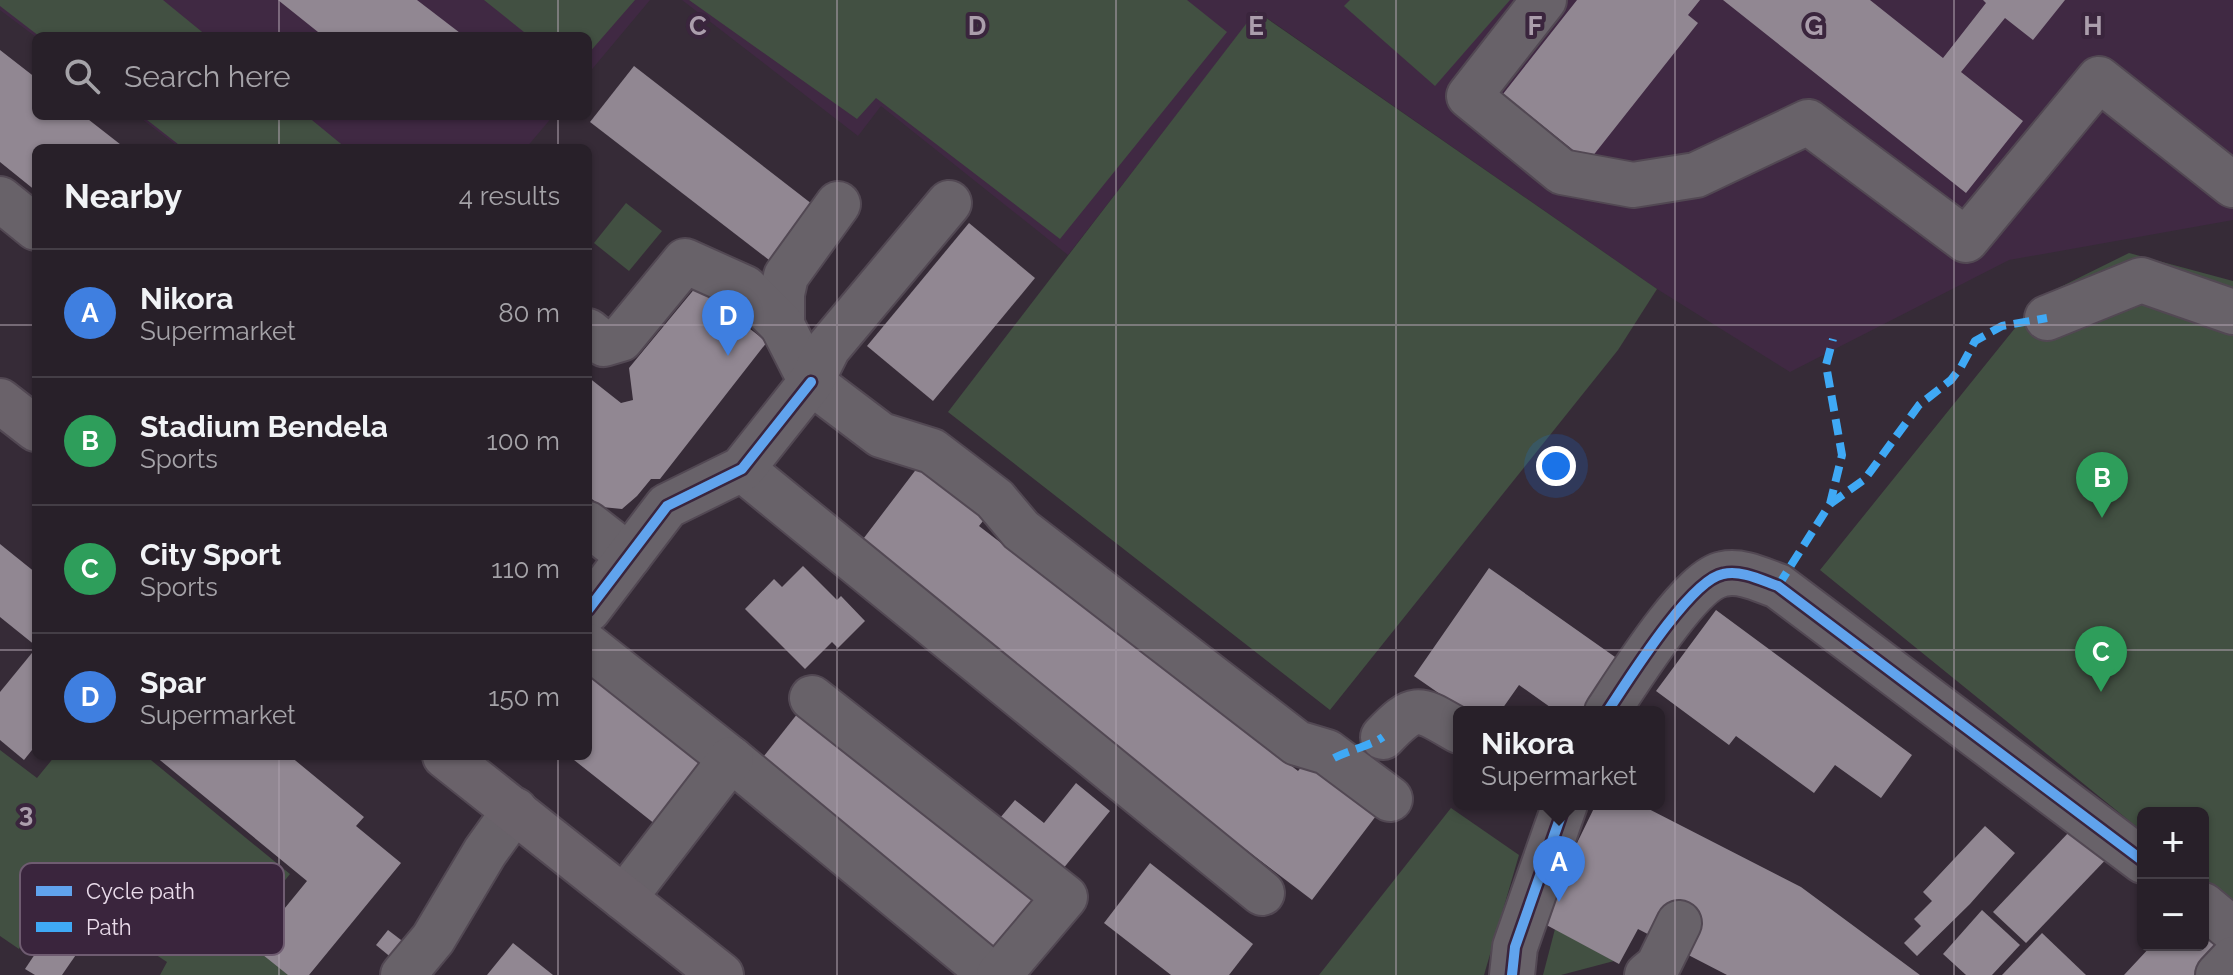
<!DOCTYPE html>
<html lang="en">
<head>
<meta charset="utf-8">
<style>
  :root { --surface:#282029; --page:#342d35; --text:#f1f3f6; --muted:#a5a3a8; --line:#443e46; --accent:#ab9eac }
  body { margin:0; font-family:Raleway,sans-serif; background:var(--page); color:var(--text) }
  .controls { position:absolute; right:24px; bottom:24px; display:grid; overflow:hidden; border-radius:12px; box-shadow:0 2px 6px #0004 }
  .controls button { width:72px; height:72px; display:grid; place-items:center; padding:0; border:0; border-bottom:2px solid var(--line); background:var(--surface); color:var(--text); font:40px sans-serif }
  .you { position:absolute; left:1556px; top:466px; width:28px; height:28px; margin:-20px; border:6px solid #fff; border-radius:50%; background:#1a73e8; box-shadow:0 0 0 12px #1a73e833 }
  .badge { display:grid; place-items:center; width:52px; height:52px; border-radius:50%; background:var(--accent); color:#fff; font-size:26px; font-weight:700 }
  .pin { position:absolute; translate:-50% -66px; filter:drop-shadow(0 2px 4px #0008) }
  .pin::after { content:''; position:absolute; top:42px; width:28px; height:24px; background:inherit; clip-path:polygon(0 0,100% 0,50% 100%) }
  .popup { position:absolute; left:1453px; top:706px; width:212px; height:104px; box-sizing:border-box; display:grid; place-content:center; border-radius:12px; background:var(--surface); filter:drop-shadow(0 2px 6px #0005); font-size:26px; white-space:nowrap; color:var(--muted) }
  .popup b { font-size:30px; color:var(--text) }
  .popup::after { content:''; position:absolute; left:50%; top:100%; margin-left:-16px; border:16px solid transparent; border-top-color:var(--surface) }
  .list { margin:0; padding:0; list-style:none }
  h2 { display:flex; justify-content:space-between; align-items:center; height:104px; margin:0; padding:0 32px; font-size:34px }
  h2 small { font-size:26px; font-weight:400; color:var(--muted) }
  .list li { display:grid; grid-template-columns:52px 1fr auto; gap:24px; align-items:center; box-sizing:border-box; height:128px; padding:0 32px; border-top:2px solid var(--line) }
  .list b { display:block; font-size:30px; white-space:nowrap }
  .list p { margin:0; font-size:26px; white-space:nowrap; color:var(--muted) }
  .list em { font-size:26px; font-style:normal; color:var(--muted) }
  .icon { flex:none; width:44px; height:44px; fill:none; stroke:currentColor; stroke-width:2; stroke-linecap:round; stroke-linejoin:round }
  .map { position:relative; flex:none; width:2233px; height:975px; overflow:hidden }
  .search { position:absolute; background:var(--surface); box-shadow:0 2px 6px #0004; left:32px; top:32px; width:560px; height:88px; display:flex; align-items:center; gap:20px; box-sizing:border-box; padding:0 28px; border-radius:12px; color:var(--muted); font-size:30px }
  .panel { position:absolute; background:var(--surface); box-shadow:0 2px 6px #0004; left:32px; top:144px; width:560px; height:616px; border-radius:12px }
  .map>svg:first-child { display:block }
  .built { fill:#402943 }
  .green { fill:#425042 }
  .building { fill:#918792 }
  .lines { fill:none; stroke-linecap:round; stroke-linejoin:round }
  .minor-casing { stroke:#524853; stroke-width:48 }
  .major-casing { stroke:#524853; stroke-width:48 }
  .minor { stroke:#686269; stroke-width:44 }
  .major { stroke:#6a626a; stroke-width:44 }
  .quiet { stroke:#3fa9f5; stroke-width:8; stroke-dasharray:16 8; stroke-linecap:butt }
  .cycleway-casing { stroke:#3a253d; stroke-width:15 }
  .cycleway { stroke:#60a3ed; stroke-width:10 }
  .grid { fill:none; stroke:#ab9eac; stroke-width:2; stroke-opacity:0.55 }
  .key { fill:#3a253d; stroke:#6f5c71; stroke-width:2 }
  .key-label { font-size:22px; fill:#eadceb }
  .grid-label { font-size:26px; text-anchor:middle; font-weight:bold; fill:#ab9eac; stroke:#3a253d; stroke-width:8; stroke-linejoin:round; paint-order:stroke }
</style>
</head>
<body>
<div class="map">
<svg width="2233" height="975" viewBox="0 0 2233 975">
  <rect width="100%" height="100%" fill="#362b37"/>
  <g class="built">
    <polygon points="0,0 650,0 588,74 588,36 36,37 0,10"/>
    <polygon points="682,0 2233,0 2233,220 2009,260 1790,372 1657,289 1257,11 1068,255 881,106 858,136"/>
    <polygon points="138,116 553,116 526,148 180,148"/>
  </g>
  <g class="green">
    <polygon points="0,0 163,0 207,36 39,36 0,6"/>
    <polygon points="484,0 635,0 588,54 588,36 529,36"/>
    <polygon points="689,0 1187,0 1227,32 1060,239 876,98 857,119"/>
    <polygon points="1350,0 1510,0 1435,86 1344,6"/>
    <polygon points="1256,11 1657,289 1618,350 1330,710 948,412"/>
    <polygon points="142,116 307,116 346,148 183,148"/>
    <polygon points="626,203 662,231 629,271 594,243"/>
    <polygon points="2129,253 2233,281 2233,904 2203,880 2203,813 2143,813 2143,832 1820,570 2040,297"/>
    <polygon points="0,750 37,778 55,756 146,756 290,874 242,934 289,975 160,975 167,962 56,889 19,949 0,936"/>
    <polygon points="1451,808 1519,855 1484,975 1319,975"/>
    <polygon points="1555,929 1614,961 1561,975 1543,975"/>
  </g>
  <g class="building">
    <polygon points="278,0 417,0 464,36 323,36"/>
    <polygon points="1577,0 1700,0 1688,15 1698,23 1588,162 1503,94"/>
    <polygon points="1723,0 1870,0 1943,58 1986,3 1983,0 2065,0 2033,40 2005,18 1961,72 2023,121 1966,193"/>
    <polygon points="0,50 36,78 36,116 84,116 125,148 36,148 36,191 31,187 0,162"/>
    <polygon points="634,66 812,204 769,260 590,122"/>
    <polygon points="969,223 1035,278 933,401 867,346"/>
    <polygon points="696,287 767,342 660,479 651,479 637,496 622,509 602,507 588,496 588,377 621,403 633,400 629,368"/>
    <polygon points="924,459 991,511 979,526 1298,771 1309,758 1379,812 1312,900 854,551"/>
    <polygon points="0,544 36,573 36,646 0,617"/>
    <polygon points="803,566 837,600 841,596 865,621 838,648 832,642 805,669 745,609 774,579 782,587"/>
    <polygon points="1489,568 1625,664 1591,712 1557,712 1519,685 1500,712 1466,712 1414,676"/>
    <polygon points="1716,610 1912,755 1881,798 1835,765 1814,793 1736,736 1729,745 1656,691"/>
    <polygon points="36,648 36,745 24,760 0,740 0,692"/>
    <polygon points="588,670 709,766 660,828 569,756 588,756"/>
    <polygon points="798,713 1040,904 993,963 752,771"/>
    <polygon points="155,756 290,756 364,817 356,826 401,863 309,975 288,975 253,947 307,881"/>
    <polygon points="1076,783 1110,811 1058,875 995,824 1015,800 1044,823"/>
    <polygon points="1596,804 1639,804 1801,887 1920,975 1727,975 1638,929 1619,964 1539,921"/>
    <polygon points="1985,826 2015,853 1970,904 1917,956 1904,943 1921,926 1914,919 1932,901 1923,892"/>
    <polygon points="2070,831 2114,851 2026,943 1993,912"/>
    <polygon points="1150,863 1253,944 1229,975 1171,975 1104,923"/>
    <polygon points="1982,910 2020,945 1992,975 1966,975 1943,954"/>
    <polygon points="2203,924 2228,949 2203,975 2124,975 2152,945 2160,951 2166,945 2203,945"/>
    <polygon points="53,927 82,946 62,975 35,975 25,969"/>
    <polygon points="388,930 405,943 393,959 376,945"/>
    <polygon points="2042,933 2086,975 2002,975"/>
    <polygon points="513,943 553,975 487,975"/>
  </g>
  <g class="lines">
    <defs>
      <g id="minor">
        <polyline points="1544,0 1469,96 1562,172 1633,185 1696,175 1808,122 1966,240 2099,79 2233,185"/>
        <polyline points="0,199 36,228"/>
        <polyline points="2047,318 2141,280 2233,312"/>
        <polyline points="782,325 782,294 786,276 838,204"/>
        <polyline points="588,331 604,344 621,339 685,261 745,288 782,325 811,382 881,435 932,451 995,499 1021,530 1297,743 1327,752 1390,799"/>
        <polyline points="742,469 1262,893"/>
        <polyline points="588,524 629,556"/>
        <polyline points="588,610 667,506 742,469 811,382 828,348 949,203"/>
        <polyline points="588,646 731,759 992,975"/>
        <polyline points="812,698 1065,897 999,975"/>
        <path d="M 1607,712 C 1627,682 1690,580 1723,574 C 1742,570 1761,580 1778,586 L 2143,861"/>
        <path d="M 1383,737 C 1416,702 1419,708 1459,731"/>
        <polyline points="624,898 731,759"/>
        <polyline points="2203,905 2233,930"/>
        <polyline points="403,975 433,939 485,852 515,810"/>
        <polyline points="1512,975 1515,947 1565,804"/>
        <polyline points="1647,975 1658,966 1679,923"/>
        <polyline points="2218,975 2233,959"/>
      </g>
      <g id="major">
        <polyline points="0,401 36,429"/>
        <polyline points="445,756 721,975"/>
      </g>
    </defs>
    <use href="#minor" class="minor-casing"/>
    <use href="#major" class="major-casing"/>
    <use href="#minor" class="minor"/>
    <use href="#major" class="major"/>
    <g class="quiet">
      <polyline points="1830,504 1865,479 1919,405 1951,380 1961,367 1975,341 2002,326 2047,318"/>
      <polyline points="1778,586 1830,504 1842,455 1826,365 1833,339"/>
      <path d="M 1334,758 C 1349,750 1370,746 1383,737"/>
    </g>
    <defs>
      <g id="cycleway">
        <polyline points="588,610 667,506 742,469 811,382"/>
        <path d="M 1607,712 C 1627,682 1690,580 1723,574 C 1742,570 1761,580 1778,586 L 2143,861"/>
        <polyline points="1512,975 1515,947 1565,804"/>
      </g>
    </defs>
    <use href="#cycleway" class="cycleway-casing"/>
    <use href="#cycleway" class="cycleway"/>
  </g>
  <path class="grid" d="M 279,0 L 279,36M 558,0 L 558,36M 837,0 L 837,975M 1116,0 L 1116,975M 1396,0 L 1396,975M 1675,0 L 1675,975M 1954,0 L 1954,975M 279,116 L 279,148M 558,116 L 558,148M 0,325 L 36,325M 588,325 L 2233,325M 0,650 L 36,650M 588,650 L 2233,650M 279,756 L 279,975M 558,756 L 558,975"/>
  <rect x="20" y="863" width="264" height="92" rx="12" class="key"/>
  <rect x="36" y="886" width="36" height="10" fill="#60a3ed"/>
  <rect x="36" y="922" width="36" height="10" fill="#3fa9f5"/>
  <g class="key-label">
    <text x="86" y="899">Cycle path</text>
    <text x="86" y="935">Path</text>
  </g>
  <g class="grid-label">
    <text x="698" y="35">C</text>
    <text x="977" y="35">D</text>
    <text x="1256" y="35">E</text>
    <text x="1535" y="35">F</text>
    <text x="1814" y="35">G</text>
    <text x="2093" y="35">H</text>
    <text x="26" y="822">3</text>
  </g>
</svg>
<div class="controls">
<button>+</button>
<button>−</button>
</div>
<div class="you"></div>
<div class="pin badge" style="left:1559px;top:902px;background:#3f7fe0">A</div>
<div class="popup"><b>Nikora</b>Supermarket</div>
<div class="pin badge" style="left:2102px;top:518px;background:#2e9e5b">B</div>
<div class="pin badge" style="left:2101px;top:692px;background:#2e9e5b">C</div>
<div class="pin badge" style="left:728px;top:356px;background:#3f7fe0">D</div>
<div class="search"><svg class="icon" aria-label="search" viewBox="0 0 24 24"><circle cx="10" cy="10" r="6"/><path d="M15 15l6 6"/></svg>Search here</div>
<section class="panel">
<h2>Nearby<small>4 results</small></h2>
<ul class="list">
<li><span class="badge" style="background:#3f7fe0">A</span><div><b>Nikora</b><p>Supermarket</p></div><em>80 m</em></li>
<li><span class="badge" style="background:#2e9e5b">B</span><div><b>Stadium Bendela</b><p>Sports</p></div><em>100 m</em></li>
<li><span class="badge" style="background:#2e9e5b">C</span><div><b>City Sport</b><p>Sports</p></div><em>110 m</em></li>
<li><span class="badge" style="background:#3f7fe0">D</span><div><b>Spar</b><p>Supermarket</p></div><em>150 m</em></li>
</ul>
</section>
</div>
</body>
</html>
